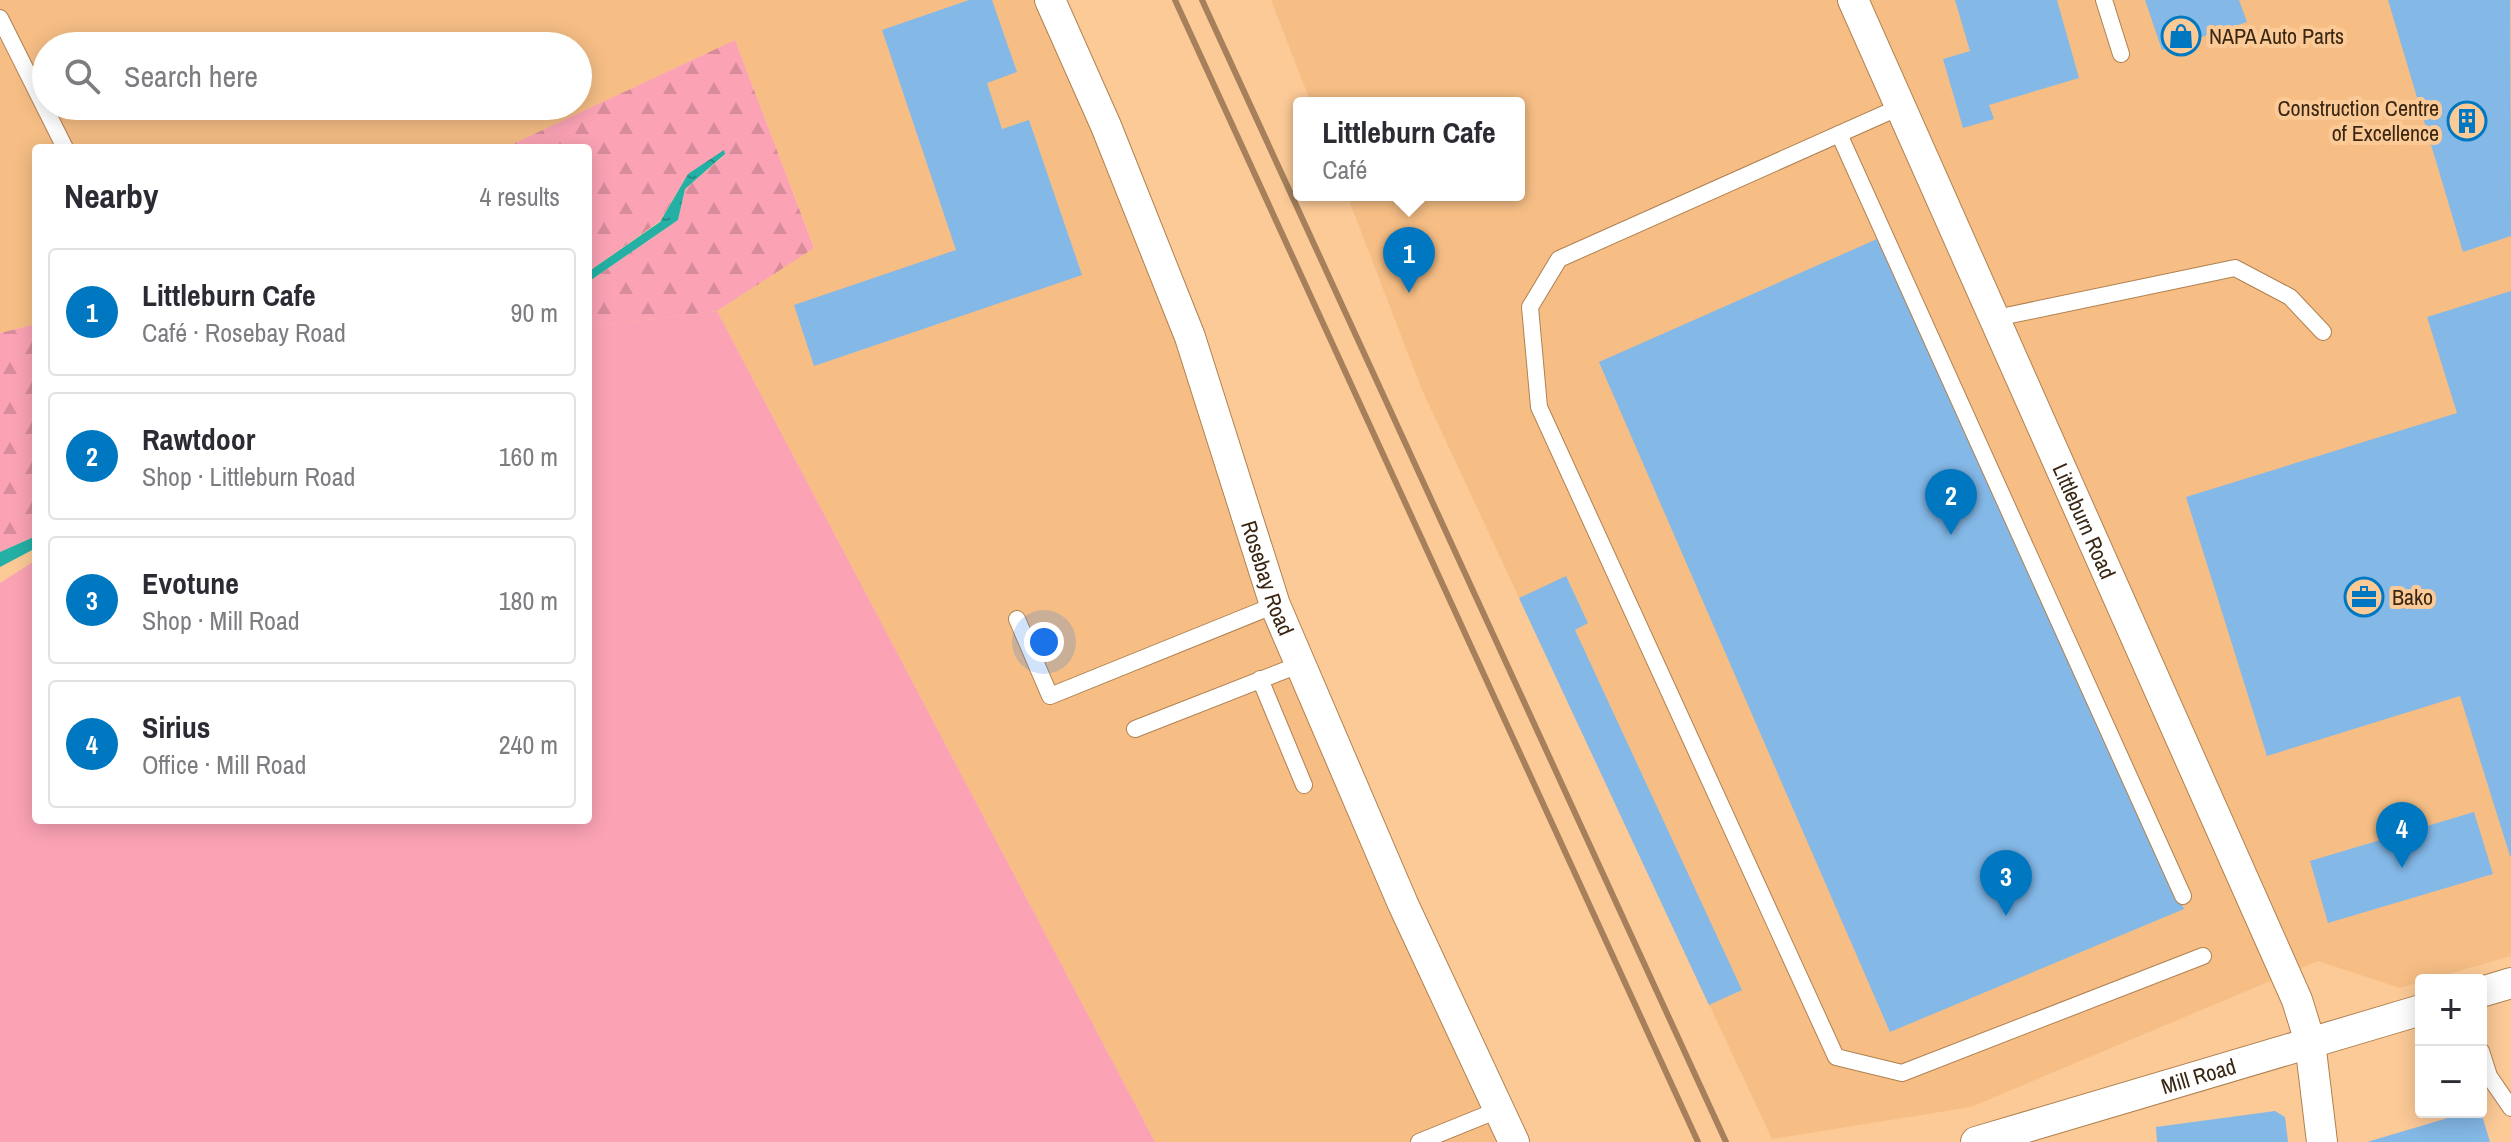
<!DOCTYPE html>
<html lang="en">
<head>
<meta charset="utf-8">
<style>
  :root { --surface:#fff; --page:#f2f2f3; --text:#2b2b33; --muted:#7c7c81; --line:#e1e1e2; --accent:#0078c1 }
  body { margin:0; font-family:"Archivo Narrow",sans-serif; background:var(--page); color:var(--text) }
  .controls { position:absolute; right:24px; bottom:24px; display:grid; overflow:hidden; border-radius:8px; box-shadow:0 4px 20px #0003 }
  .controls button { width:72px; height:72px; display:grid; place-items:center; padding:0; border:0; border-bottom:2px solid var(--line); background:var(--surface); color:var(--text); font:40px sans-serif }
  .you { position:absolute; left:1044px; top:642px; width:28px; height:28px; margin:-20px; border:6px solid #fff; border-radius:50%; background:#1a73e8; box-shadow:0 0 0 12px #1a73e833 }
  .badge { display:grid; place-items:center; width:52px; height:52px; border-radius:50%; background:var(--accent); color:#fff; font-size:26px; font-weight:700 }
  .pin { position:absolute; translate:-50% -66px; filter:drop-shadow(0 2px 4px #0008) }
  .pin::after { content:''; position:absolute; top:42px; width:28px; height:24px; background:inherit; clip-path:polygon(0 0,100% 0,50% 100%) }
  .popup { position:absolute; left:1293px; top:97px; width:232px; height:104px; box-sizing:border-box; display:grid; place-content:center; border-radius:8px; background:var(--surface); filter:drop-shadow(0 2px 6px #0005); font-size:26px; white-space:nowrap; color:var(--muted) }
  .popup b { font-size:30px; color:var(--text) }
  .popup::after { content:''; position:absolute; left:50%; top:100%; margin-left:-16px; border:16px solid transparent; border-top-color:var(--surface) }
  .list { margin:0; padding:0; list-style:none }
  h2 { display:flex; justify-content:space-between; align-items:center; height:104px; margin:0; padding:0 32px; font-size:34px }
  h2 small { font-size:26px; font-weight:400; color:var(--muted) }
  .list li { display:grid; grid-template-columns:52px 1fr auto; gap:24px; align-items:center; box-sizing:border-box; height:128px; margin:0 16px 16px; padding:0 16px; border:2px solid var(--line); border-radius:8px }
  .list b { display:block; font-size:30px; white-space:nowrap }
  .list p { margin:0; font-size:26px; white-space:nowrap; color:var(--muted) }
  .list em { font-size:26px; font-style:normal; color:var(--muted) }
  .icon { flex:none; width:44px; height:44px; fill:none; stroke:currentColor; stroke-width:2; stroke-linecap:round; stroke-linejoin:round }
  .map { position:relative; flex:none; width:2511px; height:1142px; overflow:hidden }
  .search { position:absolute; background:var(--surface); box-shadow:0 4px 20px #0003; left:32px; top:32px; width:560px; height:88px; display:flex; align-items:center; gap:20px; box-sizing:border-box; padding:0 28px; border-radius:44px; color:var(--muted); font-size:30px }
  .panel { position:absolute; background:var(--surface); box-shadow:0 4px 20px #0003; left:32px; top:144px; width:560px; height:680px; border-radius:8px }
  .map>svg:first-child { display:block }
  .built { fill:#f6be85; fill-rule:evenodd }
  .grass { fill:#fba3b5 }
  .forest { fill:url(#forest-firs) }
  .water { fill:url(#water-ripples) }
  .building { fill:#84b8e7 }
  .lines { fill:none; stroke-linecap:round; stroke-linejoin:round }
  .lane-casing { stroke:#b08150; stroke-width:18 }
  .street-casing { stroke:#b08150; stroke-width:32 }
  .lane { stroke:#fff; stroke-width:16 }
  .street { stroke:#fff; stroke-width:30 }
  .rail { stroke:#a5805b; stroke-width:6 }
  .labels { text-anchor:middle; dominant-baseline:central; stroke-width:8; stroke-linejoin:round; paint-order:stroke }
  .poi-label { font-size:22px; fill:#3a2713; stroke:#fcca97; text-anchor:start }
  .street-label { font-size:22px; fill:#3a2713; stroke:#fcca97 }
</style>
</head>
<body>
<div class="map">
<svg width="2511" height="1142" viewBox="0 0 2511 1142">
  <defs>
    <pattern id="forest-firs" width="22" height="20" patternUnits="userSpaceOnUse" patternTransform="scale(2)"><rect width="22" height="20" fill="#fba3b5"/><path d="M5 1l3.5 6h-7zM16 11l3.5 6h-7z" fill="#d88c9b"/></pattern>
    <pattern id="water-ripples" width="26" height="14" patternUnits="userSpaceOnUse" patternTransform="scale(2)"><rect width="26" height="14" fill="#24b0a5"/><path d="M2 4q2-2 4 0t4 0M15 11q2-2 4 0t4 0" fill="none" stroke="#208f85"/></pattern>
  </defs>
  <rect width="100%" height="100%" fill="#fcca97"/>
  <g class="built">
    <path d="M 0,0 L 1050,0 L 1244,512 L 1514,1142 L 1155,1142 L 717,311 L 814,247 L 735,40 L 504,148 L 36,148 L 36,324 L 0,333 ZM 46,46 L 578,46 L 578,106 L 46,106 Z"/>
    <polygon points="1271,0 2511,0 2511,956 2400,988 2318,961 1971,1107 1772,1139 1422,390 1347,195 1519,195 1519,103 1311,103"/>
  </g>
  <polygon class="grass" points="717,311 1155,1142 0,1142 0,583 36,560 36,820 588,820 588,327"/>
  <g class="forest">
    <polygon points="735,40 814,248 717,311 588,327 588,282 678,220 685,189 725,155 688,174 660,221 588,272 588,148 504,148"/>
    <polygon points="36,324 36,536 0,552 0,333"/>
  </g>
  <g class="water">
    <polygon points="724,150 725,154 685,189 678,220 588,282 588,272 660,222 688,174"/>
    <polygon points="36,536 36,548 0,567 0,552"/>
  </g>
  <g class="building">
    <polygon points="969,0 992,0 1017,72 987,83 1002,129 1029,120 1082,275 814,366 794,305 956,250 882,30"/>
    <polygon points="1955,0 2057,0 2079,78 1989,105 1994,119 1963,128 1943,59 1970,51"/>
    <polygon points="2145,0 2239,0 2247,22 2162,50"/>
    <polygon points="2388,0 2510,0 2511,236 2463,252"/>
    <polygon points="1877,239 2184,909 1890,1032 1599,362"/>
    <polygon points="2511,291 2511,856 2510,856 2460,696 2267,756 2186,497 2457,413 2427,317"/>
    <polygon points="1566,576 1588,623 1575,630 1742,990 1709,1005 1519,598"/>
    <polygon points="2474,812 2493,874 2328,923 2310,861"/>
    <polygon points="2275,1111 2285,1117 2288,1142 2157,1142 2156,1127"/>
    <polygon points="2468,1112 2481,1112 2490,1142 2367,1142"/>
  </g>
  <g class="lines">
    <defs>
      <g id="lane">
        <polyline points="2104,0 2121,54"/>
        <polyline points="0,18 65,148"/>
        <polyline points="1902,106 1559,259 1530,307 1539,407 1836,1057 1902,1073 2203,956"/>
        <polyline points="1839,134 2183,896"/>
        <polyline points="1996,318 2235,268 2290,297 2323,332"/>
        <polyline points="1017,619 1050,696 1275,605"/>
        <polyline points="1260,679 1304,785"/>
        <polyline points="1135,729 1301,664"/>
        <polyline points="2481,1051 2489,1076 2511,1108"/>
        <polyline points="1419,1142 1498,1110"/>
      </g>
      <g id="street">
        <path id="s1" d="M 1050,0 L 1106,126 L 1190,337 L 1275,605 L 1403,904 L 1514,1142"/>
        <path id="s2" d="M 1853,0 L 2297,1000 L 2310,1042 L 2322,1142"/>
        <polyline points="2481,992 2511,983"/>
        <path id="s3" d="M 1976,1142 L 2421,1010"/>
      </g>
    </defs>
    <use href="#lane" class="lane-casing"/>
    <use href="#street" class="street-casing"/>
    <use href="#lane" class="lane"/>
    <use href="#street" class="street"/>
    <g class="rail">
      <polyline points="1175,0 1698,1142"/>
      <polyline points="1202,0 1726,1142"/>
    </g>
  </g>
  <defs>
    <symbol id="shop-ring" viewBox="-11 -11 22 22"><circle r="9.5" fill="#fcca97" stroke="#0078c1" stroke-width="1.5"/><path d="M-5-2.5h2.3a2.7 3.5 0 0 1 5.4 0H5L5.5 6h-11ZM-1.5-2.5h3a1.5 2.3 0 0 0-3 0Z" fill="#0078c1"/></symbol>
    <symbol id="building-ring" viewBox="-11 -11 22 22"><circle r="9.5" fill="#fcca97" stroke="#0078c1" stroke-width="1.5"/><path d="M-4-6H4V6H1V3H-1V6H-4ZM-2.5-4.3h1.7v1.8h-1.7ZM.8-4.3h1.7v1.8H.8ZM-2.5-1h1.7V.8h-1.7ZM.8-1h1.7V.8H.8Z" fill="#0078c1"/></symbol>
    <symbol id="office-ring" viewBox="-11 -11 22 22"><circle r="9.5" fill="#fcca97" stroke="#0078c1" stroke-width="1.5"/><path d="M-6-3h4V-5.5h4V-3h4V5H-6ZM-1-4.5V-3h2v-1.5ZM-6 0V1H6V0Z" fill="#0078c1"/></symbol>
  </defs>
  <g fill-rule="evenodd">
    <use href="#shop-ring" x="2159" y="14" width="44" height="44"/>
    <use href="#building-ring" x="2445" y="99" width="44" height="44"/>
    <use href="#office-ring" x="2342" y="575" width="44" height="44"/>
  </g>
  <g class="labels">
    <g class="poi-label">
      <text x="2209" y="36">NAPA Auto Parts</text>
      <text x="2439" y="108" text-anchor="end">Construction Centre<tspan x="2439" dy="25">of Excellence</tspan></text>
      <text x="2392" y="597">Bako</text>
    </g>
    <g class="street-label">
      <text stroke="none"><textPath href="#s2" startOffset="570">Littleburn Road</textPath></text>
      <text stroke="none"><textPath href="#s1" startOffset="618">Rosebay Road</textPath></text>
      <text stroke="none"><textPath href="#s3" startOffset="232">Mill Road</textPath></text>
    </g>
  </g>
</svg>
<div class="controls">
<button>+</button>
<button>−</button>
</div>
<div class="you"></div>
<div class="pin badge" style="left:1409px;top:293px">1</div>
<div class="popup"><b>Littleburn Cafe</b>Café</div>
<div class="pin badge" style="left:1951px;top:535px">2</div>
<div class="pin badge" style="left:2006px;top:916px">3</div>
<div class="pin badge" style="left:2402px;top:868px">4</div>
<div class="search"><svg class="icon" aria-label="search" viewBox="0 0 24 24"><circle cx="10" cy="10" r="6"/><path d="M15 15l6 6"/></svg>Search here</div>
<section class="panel">
<h2>Nearby<small>4 results</small></h2>
<ul class="list">
<li><span class="badge">1</span><div><b>Littleburn Cafe</b><p>Café · Rosebay Road</p></div><em>90 m</em></li>
<li><span class="badge">2</span><div><b>Rawtdoor</b><p>Shop · Littleburn Road</p></div><em>160 m</em></li>
<li><span class="badge">3</span><div><b>Evotune</b><p>Shop · Mill Road</p></div><em>180 m</em></li>
<li><span class="badge">4</span><div><b>Sirius</b><p>Office · Mill Road</p></div><em>240 m</em></li>
</ul>
</section>
</div>
</body>
</html>
